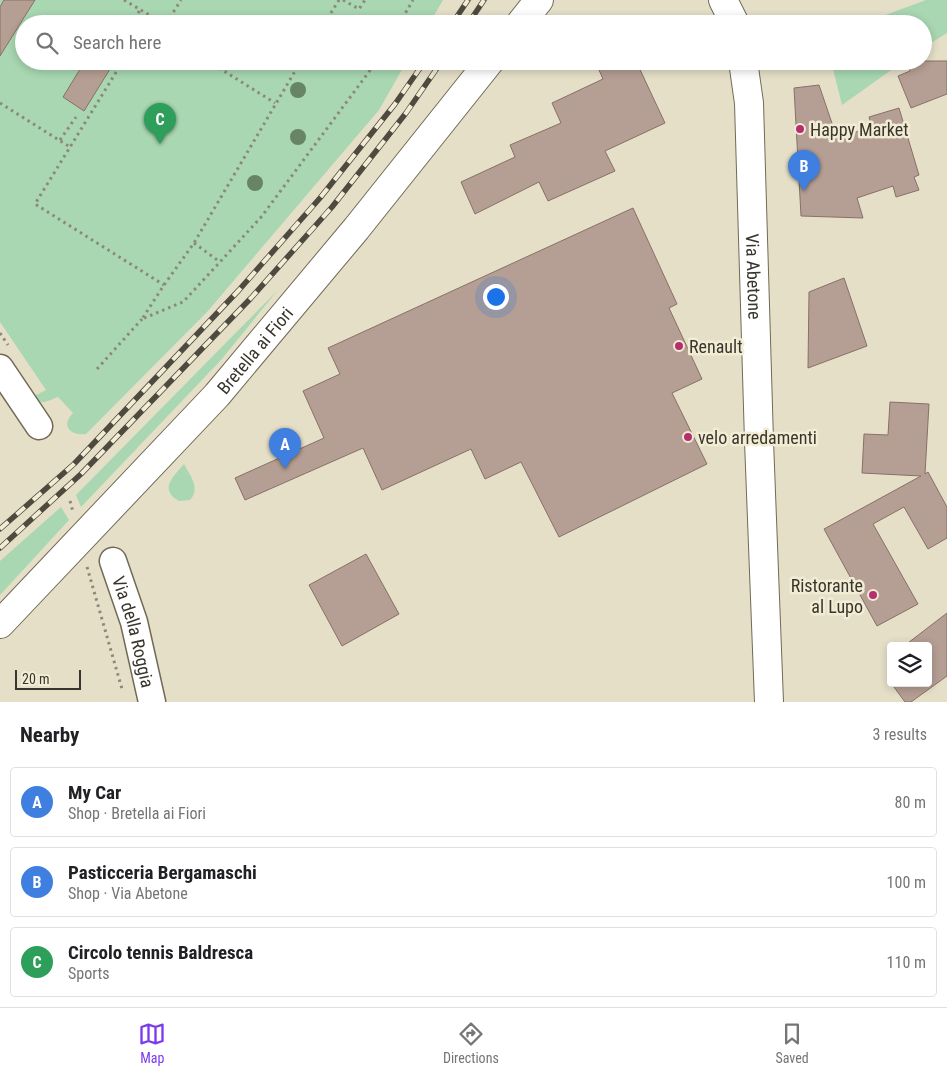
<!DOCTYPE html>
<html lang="en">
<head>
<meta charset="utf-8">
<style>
  :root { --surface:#fff; --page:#f6f6f6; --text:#202124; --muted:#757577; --line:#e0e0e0; --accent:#7c3aed }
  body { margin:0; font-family:"Roboto Condensed",sans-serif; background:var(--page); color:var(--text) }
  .controls { position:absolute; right:15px; bottom:15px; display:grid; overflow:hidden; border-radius:5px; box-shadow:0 2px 8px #0003 }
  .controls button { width:45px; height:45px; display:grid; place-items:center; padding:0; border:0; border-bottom:1px solid var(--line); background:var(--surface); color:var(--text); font:25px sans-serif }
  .scale { position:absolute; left:15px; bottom:12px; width:66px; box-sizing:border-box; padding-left:5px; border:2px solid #38352c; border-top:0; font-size:14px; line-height:18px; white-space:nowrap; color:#38352c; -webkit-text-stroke:4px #f3ecd5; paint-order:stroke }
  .you { position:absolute; left:495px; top:296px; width:18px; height:18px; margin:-12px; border:4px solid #fff; border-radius:50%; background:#1a73e8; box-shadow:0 0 0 8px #1a73e833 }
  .badge { display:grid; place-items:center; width:32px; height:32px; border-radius:50%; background:var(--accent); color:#fff; font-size:16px; font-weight:700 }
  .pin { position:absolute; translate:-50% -41px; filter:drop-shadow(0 1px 2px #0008) }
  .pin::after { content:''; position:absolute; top:26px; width:18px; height:15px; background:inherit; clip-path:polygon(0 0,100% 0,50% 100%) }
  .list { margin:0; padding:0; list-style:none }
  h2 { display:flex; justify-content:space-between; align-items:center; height:65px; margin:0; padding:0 20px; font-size:21px }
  h2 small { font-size:16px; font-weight:400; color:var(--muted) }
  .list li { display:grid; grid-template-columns:32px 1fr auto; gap:15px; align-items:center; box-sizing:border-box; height:70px; margin:0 10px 10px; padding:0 10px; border:1px solid var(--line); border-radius:5px }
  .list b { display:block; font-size:19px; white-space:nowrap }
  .list p { margin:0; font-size:16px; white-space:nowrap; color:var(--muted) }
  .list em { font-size:16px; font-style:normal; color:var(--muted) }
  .icon { flex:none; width:28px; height:28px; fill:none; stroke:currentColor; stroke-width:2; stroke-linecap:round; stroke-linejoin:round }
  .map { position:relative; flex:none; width:947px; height:702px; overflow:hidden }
  .search { position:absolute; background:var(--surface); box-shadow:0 2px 8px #0003; left:15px; right:15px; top:15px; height:55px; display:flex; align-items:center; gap:12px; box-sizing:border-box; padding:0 18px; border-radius:28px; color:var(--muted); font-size:19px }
  .sheet { height:305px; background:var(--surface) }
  nav { display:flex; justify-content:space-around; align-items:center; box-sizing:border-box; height:70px; border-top:1px solid var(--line); background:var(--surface); font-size:14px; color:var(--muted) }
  nav a { display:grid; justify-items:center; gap:2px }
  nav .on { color:var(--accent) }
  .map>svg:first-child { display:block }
  .green { fill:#a8d7b1 }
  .building { fill:#b59e93; stroke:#877167 }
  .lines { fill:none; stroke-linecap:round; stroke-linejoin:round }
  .minor-casing { stroke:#706a56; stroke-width:29 }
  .secondary-casing { stroke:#706a56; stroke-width:30 }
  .primary-casing { stroke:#706a56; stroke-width:30 }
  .path { stroke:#8d8979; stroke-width:3; stroke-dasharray:2.5 4; stroke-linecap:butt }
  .minor { stroke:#fff; stroke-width:26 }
  .secondary { stroke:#fff; stroke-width:28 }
  .primary { stroke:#fff; stroke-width:28 }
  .rail-casing { stroke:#4e4a3f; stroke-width:5.5 }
  .rail { stroke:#f3ecd5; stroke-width:4; stroke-dasharray:11; stroke-linecap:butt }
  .tree { fill:#678465 }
  .poi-dot { fill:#b62e6f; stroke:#f3ecd5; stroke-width:2 }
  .labels { text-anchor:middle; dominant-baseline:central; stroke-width:5; stroke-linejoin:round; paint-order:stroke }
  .poi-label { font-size:18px; fill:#38352c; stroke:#f3ecd5; text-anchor:start }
  .street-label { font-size:18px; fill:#38352c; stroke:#f3ecd5 }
</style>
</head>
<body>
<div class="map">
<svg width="947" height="702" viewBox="0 0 947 702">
  <rect width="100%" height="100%" fill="#e5dfc8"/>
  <g class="green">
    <path d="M 0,0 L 443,0 L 429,24 L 24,24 L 24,61 L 407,61 L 379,110 L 207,312 L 86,434 C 71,436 60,426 73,413 L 58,397 C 46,401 43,406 32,397 L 46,390 L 0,322 Z"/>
    <polygon points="926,0 947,0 947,33 923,48 923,24 861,24"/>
    <polygon points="831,61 904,61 842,105"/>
    <polygon points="277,291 221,360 81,507 76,495"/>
    <path d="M 184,464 C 190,475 201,489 190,500 L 179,501 C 158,489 174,476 184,464 Z"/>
    <polygon points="61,507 69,520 0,595 0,561"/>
  </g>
  <g class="building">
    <polygon points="4,0 35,0 0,56 0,7"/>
    <polygon points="85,61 115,61 84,111 63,97"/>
    <polygon points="595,61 636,61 665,123 605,151 615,171 548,201 539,182 475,214 461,182 515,157 510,145 561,123 552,103 603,79"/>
    <polygon points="907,61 947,61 947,94 911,108 898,76 910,71"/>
    <polygon points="819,85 837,138 872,127 869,117 899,108 919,175 914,177 919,190 896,197 893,186 857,198 863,218 801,216 794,88"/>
    <polygon points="633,208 677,304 669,308 702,379 672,393 707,464 559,537 521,462 485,479 471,449 382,490 363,448 245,500 235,478 324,438 303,391 340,374 328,348"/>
    <polygon points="844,278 867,346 808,368 809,292"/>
    <polygon points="890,402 929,404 925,474 928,472 947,507 947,538 928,549 904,507 873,524 918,604 877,626 824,529 921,476 862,473 864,434 888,435"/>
    <polygon points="366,554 399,614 342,646 309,585"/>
    <polygon points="947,613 947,676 911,702 905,702 891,683 928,683 928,646 904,646"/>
  </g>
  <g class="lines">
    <defs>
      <g id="minor">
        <polyline points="0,368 39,426"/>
        <path id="s1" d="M 113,561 L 134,622 L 152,702"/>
      </g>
      <g id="secondary">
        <polyline points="723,0 735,24"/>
        <path id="s2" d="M 743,61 L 749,103 L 759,441 L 769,702"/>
      </g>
      <g id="primary">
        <polyline points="520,24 539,0"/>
        <path id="s3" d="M 0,624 L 217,395 L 356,229 L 490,61"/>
      </g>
    </defs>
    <use href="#minor" class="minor-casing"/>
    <use href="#secondary" class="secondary-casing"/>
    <use href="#primary" class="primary-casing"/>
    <g class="path">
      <polyline points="124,0 151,16 158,24"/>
      <polyline points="343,0 359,9 365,0"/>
      <polyline points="131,24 140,10"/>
      <polyline points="152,24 169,19 181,0"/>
      <polyline points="324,24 339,0"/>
      <polyline points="399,24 413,0"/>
      <polyline points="123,61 35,204 164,285"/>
      <polyline points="208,61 275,103"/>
      <polyline points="301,61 194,243 164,285 142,319 183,302 220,262 262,216 377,61"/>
      <polyline points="0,103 70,147"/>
      <polyline points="60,140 76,117"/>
      <polyline points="194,243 220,262"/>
      <polyline points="0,333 8,345"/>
      <polyline points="97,369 142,319"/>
      <polyline points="70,501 73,512"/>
      <polyline points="87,567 122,689"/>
    </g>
    <use href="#minor" class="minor"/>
    <use href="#secondary" class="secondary"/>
    <use href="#primary" class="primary"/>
    <defs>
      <g id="rail">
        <polyline points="452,24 468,0"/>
        <polyline points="468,24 484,0"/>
        <polyline points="0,529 74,464 239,290 320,198 395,104 425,61"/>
        <polyline points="0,548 81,474 251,298 332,207 406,113 442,61"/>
      </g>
    </defs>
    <use href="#rail" class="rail-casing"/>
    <use href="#rail" class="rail"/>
  </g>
  <g class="tree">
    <circle cx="298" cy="90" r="8"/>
    <circle cx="298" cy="137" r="8"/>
    <circle cx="255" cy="183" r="8"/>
  </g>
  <g class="poi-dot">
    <circle cx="800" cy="129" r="5"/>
    <circle cx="679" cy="346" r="5"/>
    <circle cx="688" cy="437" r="5"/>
    <circle cx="873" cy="595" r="5"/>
  </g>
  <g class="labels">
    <g class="poi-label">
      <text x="810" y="129">Happy Market</text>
      <text x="689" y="346">Renault</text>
      <text x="698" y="437">velo arredamenti</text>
      <text x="863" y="585" text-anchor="end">Ristorante<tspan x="863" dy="21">al Lupo</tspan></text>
    </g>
    <g class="street-label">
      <text stroke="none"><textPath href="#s2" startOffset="216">Via Abetone</textPath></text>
      <text stroke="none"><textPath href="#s3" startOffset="374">Bretella ai Fiori</textPath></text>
      <text stroke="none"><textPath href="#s1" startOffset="74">Via della Roggia</textPath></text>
    </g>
  </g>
</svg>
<div class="controls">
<button><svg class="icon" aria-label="layers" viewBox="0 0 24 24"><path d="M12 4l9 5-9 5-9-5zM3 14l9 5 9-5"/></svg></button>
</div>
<div class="scale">20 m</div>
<div class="you"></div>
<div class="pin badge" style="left:285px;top:469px;background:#3f7fe0">A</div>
<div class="pin badge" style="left:804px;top:191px;background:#3f7fe0">B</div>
<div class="pin badge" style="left:160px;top:144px;background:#2e9e5b">C</div>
<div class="search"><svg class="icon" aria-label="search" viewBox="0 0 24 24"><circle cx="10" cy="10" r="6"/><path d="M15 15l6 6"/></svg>Search here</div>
</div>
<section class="sheet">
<h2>Nearby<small>3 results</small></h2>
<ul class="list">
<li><span class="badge" style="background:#3f7fe0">A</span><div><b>My Car</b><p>Shop · Bretella ai Fiori</p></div><em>80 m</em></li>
<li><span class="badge" style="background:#3f7fe0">B</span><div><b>Pasticceria Bergamaschi</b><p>Shop · Via Abetone</p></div><em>100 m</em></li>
<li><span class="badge" style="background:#2e9e5b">C</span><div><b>Circolo tennis Baldresca</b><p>Sports</p></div><em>110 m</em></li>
</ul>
</section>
<nav>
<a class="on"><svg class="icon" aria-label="map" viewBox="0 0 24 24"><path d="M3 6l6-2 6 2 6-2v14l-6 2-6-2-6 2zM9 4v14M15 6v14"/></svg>Map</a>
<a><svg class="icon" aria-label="directions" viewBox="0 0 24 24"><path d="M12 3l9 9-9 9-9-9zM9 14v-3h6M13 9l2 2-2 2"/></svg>Directions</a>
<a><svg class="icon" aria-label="saved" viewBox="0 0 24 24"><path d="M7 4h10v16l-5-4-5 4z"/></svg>Saved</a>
</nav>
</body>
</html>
